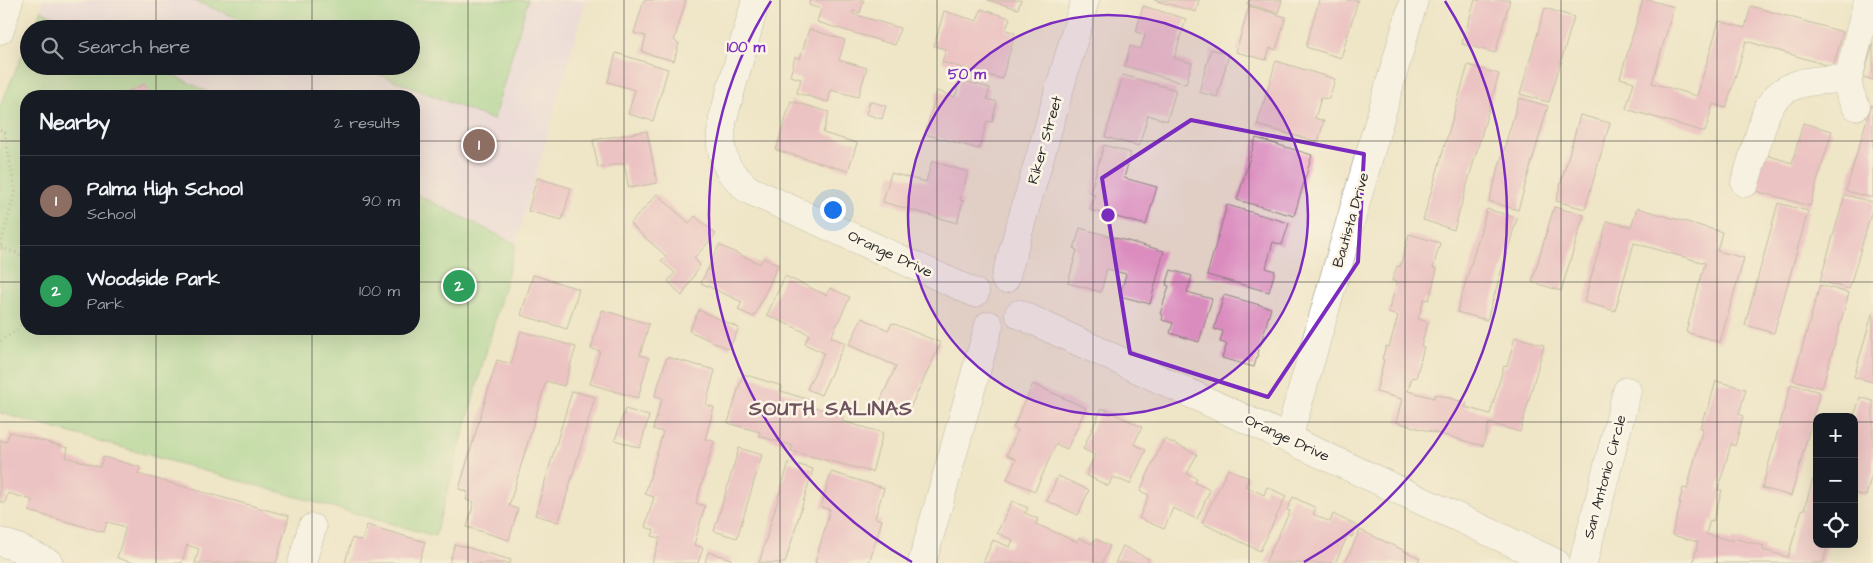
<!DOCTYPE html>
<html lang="en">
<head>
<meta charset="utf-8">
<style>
  :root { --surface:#171b24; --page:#242831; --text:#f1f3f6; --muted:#9ea1a6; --line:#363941; --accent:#d1495b }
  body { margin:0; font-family:"Architects Daughter",sans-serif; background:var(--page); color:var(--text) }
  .controls { position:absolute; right:15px; bottom:15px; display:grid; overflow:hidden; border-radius:10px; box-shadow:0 5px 20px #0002 }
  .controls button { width:45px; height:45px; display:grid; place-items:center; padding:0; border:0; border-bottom:1px solid var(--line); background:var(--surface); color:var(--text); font:25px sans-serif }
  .you { position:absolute; left:832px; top:209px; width:18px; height:18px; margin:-12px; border:4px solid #fff; border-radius:50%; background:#1a73e8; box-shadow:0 0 0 8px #1a73e833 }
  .badge { display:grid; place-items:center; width:32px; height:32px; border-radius:50%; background:var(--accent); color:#fff; font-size:16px; font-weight:700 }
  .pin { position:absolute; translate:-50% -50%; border:2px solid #fff; box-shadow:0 1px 5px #0006 }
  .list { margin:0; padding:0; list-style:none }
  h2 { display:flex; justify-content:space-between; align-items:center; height:65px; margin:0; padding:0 20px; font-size:21px }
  h2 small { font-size:16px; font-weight:400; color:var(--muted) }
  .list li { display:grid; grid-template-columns:32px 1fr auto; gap:15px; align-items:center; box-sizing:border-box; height:90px; padding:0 20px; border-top:1px solid var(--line) }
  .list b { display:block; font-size:19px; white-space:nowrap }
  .list p { margin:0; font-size:16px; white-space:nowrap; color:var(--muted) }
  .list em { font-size:16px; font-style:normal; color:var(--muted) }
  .icon { flex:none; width:28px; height:28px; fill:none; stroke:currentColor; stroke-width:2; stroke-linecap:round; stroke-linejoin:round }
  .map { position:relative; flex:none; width:1873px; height:563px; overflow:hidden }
  .search { position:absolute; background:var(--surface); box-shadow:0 5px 20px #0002; left:20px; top:20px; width:400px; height:55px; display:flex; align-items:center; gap:12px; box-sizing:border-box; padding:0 18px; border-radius:28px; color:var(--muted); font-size:19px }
  .panel { position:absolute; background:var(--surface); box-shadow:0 5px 20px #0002; left:20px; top:90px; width:400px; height:245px; border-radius:20px }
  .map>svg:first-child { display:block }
  .built { fill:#ebd1eb }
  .green { fill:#96d288; stroke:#607e5a }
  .building { fill:#e99abf }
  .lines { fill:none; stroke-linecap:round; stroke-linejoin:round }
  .minor-casing { stroke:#8d8879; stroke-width:29 }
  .path { stroke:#8d8879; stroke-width:3; stroke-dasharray:1 4; stroke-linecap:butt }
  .minor { stroke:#fff; stroke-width:28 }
  .marked { fill:none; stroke:#7b2cbf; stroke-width:4; stroke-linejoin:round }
  .grid { fill:none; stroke:#2b2b2b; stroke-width:1; stroke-opacity:0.55 }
  .ring { fill:none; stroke:#7b2cbf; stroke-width:2.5 }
  .labels { text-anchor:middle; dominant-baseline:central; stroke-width:5; stroke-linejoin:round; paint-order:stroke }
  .street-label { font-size:15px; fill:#2b2b2b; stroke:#fcf5e5 }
  .district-label { font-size:20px; font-weight:bold; letter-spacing:1px; fill:#6e525f; stroke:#fcf5e5 }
  .centre { fill:#7b2cbf; stroke:#fcf5e5; stroke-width:2.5 }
  .ring-label { font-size:15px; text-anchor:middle; font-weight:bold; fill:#7b2cbf; stroke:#fcf5e5; stroke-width:5; stroke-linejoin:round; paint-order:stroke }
</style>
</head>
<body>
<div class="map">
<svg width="1873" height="563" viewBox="0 0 1873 563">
  <rect width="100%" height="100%" fill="#fcf5e5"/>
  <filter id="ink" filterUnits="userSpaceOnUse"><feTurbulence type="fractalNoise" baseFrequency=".02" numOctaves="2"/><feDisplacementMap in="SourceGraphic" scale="10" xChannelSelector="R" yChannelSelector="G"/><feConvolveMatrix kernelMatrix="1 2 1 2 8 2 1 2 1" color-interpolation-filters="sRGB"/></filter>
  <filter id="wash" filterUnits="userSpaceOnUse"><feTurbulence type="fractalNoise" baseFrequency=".0096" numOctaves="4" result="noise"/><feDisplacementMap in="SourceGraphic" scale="20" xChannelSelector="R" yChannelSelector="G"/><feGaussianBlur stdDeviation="1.12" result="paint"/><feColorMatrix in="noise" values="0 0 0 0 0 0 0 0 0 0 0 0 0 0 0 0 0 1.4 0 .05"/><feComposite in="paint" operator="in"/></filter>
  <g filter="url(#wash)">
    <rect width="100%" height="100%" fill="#efe5c7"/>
    <polygon class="built" points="43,0 586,0 516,244 414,193 414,96 216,96 155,66 411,66 411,29 79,29 41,10"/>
    <g class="green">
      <polygon points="192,0 528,0 493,120 359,66 411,66 411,29 265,29"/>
      <polygon points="41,10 79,29 33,29"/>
      <polygon points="29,39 29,66 155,66 216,96 26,96 26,329 414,329 414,193 516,244 435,536 0,413 0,107"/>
    </g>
    <g id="blocks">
      <g class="building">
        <polygon points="644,0 686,0 674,41 679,43 674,61 642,52 646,36 634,33"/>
        <polygon points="810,0 864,0 860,13 853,11 853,14 900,28 895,45 817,22 821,9 809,5"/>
        <polygon points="988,0 1021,0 1018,9"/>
        <polygon points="1154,0 1199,0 1196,12"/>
        <polygon points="1249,0 1282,0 1278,13 1247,4"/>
        <polygon points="1319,0 1358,0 1341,58 1306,47"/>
        <polygon points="1475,0 1510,0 1495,53 1462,44"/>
        <polygon points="1643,0 1649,0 1674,7 1652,83 1697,96 1719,21 1745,28 1751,6 1843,32 1833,67 1746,41 1726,108 1713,104 1705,132 1626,109 1634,82 1620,78"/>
        <polygon points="1143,6 1186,19 1174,58 1192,63 1186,84 1125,66 1130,46 1141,49 1145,35 1136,32"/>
        <polygon points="1249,6 1286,17 1276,50 1270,48 1266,60 1236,52"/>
        <polygon points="1545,8 1574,17 1549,102 1520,94"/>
        <polygon points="981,9 1010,18 1006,30 1015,33 1002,79 942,62 946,49 934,46 944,11 977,21"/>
        <polygon points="809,29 845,40 839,60 867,68 858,97 831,90 828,102 797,93 801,79 790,76 795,57 800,59"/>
        <polygon points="1873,44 1873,80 1863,77"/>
        <polygon points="1211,49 1229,54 1217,97 1199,92"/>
        <polygon points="616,53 668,69 653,121 628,114 635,90 608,82"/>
        <polygon points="1276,61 1335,79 1329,99 1321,98 1315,118 1324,121 1318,142 1257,125"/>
        <polygon points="1468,65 1499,74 1454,230 1423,220"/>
        <polygon points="1123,75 1176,90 1167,121 1148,115 1139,146 1105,137"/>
        <polygon points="960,80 990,88 987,99 997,102 992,122 987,121 979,149 925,134 937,91 955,97"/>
        <polygon points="145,84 151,96 117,96"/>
        <polygon points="1519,98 1548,106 1518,210 1489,201"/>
        <polygon points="791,101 829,112 823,133 857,143 848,171 776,150"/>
        <polygon points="870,101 886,106 882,119 866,114"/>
        <polygon points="1871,105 1873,105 1873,198 1846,191"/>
        <polygon points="1580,115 1610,123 1585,209 1556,201"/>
        <polygon points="1803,123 1832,131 1810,206 1753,190 1763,154 1792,163"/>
        <polygon points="647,131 657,183 629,188 624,163 598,168 593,140"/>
        <polygon points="1256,138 1312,155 1294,216 1237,200"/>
        <polygon points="1104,145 1131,153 1124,178 1157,187 1146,225 1090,210 1095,195 1090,193"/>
        <polygon points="932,161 968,172 960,200 963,201 957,223 883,202 891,173 926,182"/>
        <polygon points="537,178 571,188 562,220 528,211"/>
        <polygon points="657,194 689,223 695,216 716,234 694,258 700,265 682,296 668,281 675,273 661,261 666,256 630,224"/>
        <polygon points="1845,195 1873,202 1873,207 1849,289 1820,281"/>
        <polygon points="1778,203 1808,211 1774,333 1745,325"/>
        <polygon points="1227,205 1289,223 1282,245 1273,242 1266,268 1275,271 1269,292 1207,275"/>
        <polygon points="1554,207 1584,215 1561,291 1532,282"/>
        <polygon points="1637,208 1722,232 1717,251 1744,258 1720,342 1686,332 1705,263 1634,243 1615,311 1584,302 1607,221 1631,227"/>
        <polygon points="1487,209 1517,218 1487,320 1457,312"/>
        <polygon points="1080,228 1164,251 1150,304 1120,296 1126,274 1107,269 1101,292 1068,283 1077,250 1074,249"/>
        <polygon points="1409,234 1440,243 1433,268 1437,269 1429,300 1424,299 1418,319 1428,322 1421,346 1424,347 1416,378 1412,377 1408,391 1434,398 1435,394 1467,403 1465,407 1490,414 1504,366 1507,367 1515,337 1544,345 1520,432 1489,423 1483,446 1396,422 1402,399 1376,392 1384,360 1382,359 1386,346 1389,347 1398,316 1388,313 1397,282 1392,281 1397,266 1400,267"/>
        <polygon points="719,245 760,264 763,258 778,265 754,317 738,310 742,302 701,283"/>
        <polygon points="1171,270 1192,276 1187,292 1212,299 1199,342 1170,333 1173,323 1162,320 1163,315 1160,314 1169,286 1166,285"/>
        <polygon points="533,275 579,289 567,329 521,315"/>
        <polygon points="785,276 826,295 830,288 850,297 831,337 845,343 821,395 807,389 824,353 805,344 809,334 767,315"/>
        <polygon points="1820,285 1849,293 1822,388 1793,380"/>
        <polygon points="1224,295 1271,308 1254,367 1222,358 1227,344 1220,342 1223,331 1214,329"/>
        <polygon points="602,310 649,324 640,355 649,358 638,398 590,384 600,351 591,349"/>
        <polygon points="699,310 739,328 729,349 689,331"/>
        <polygon points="1873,311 1873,382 1854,377"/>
        <polygon points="862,318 888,330 892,323 941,343 908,412 881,399 896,366 849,345"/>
        <polygon points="521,331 576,347 564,386 546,381 509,506 518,509 509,540 467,527 474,502 466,500 468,492 459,489 497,360 511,364"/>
        <polygon points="667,357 715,370 706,405 714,407 705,439 714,441 696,503 705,506 694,545 703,548 698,563 652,563 660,538 652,536 654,530 645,527 654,497 645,494 663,432 653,429 662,398 655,396"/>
        <polygon points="743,374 782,386 781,391 813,401 811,406 843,416 842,421 883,433 872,472 791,451 793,446 759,436 760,432 728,423"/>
        <polygon points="1716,381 1746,389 1739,414 1743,416 1735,446 1731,444 1718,490 1722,490 1713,521 1710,520 1706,534 1733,541 1733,538 1764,546 1763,550 1788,557 1802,509 1804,510 1813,479 1817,480 1817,544 1828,544 1823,563 1693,563 1698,542 1672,535 1681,503 1679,503 1683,488 1687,489 1703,428 1700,428 1705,412 1707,413"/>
        <polygon points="1033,384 1086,408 1067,449 1056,444 1035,491 1007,479 1016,459 1007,455 1018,430 1013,428"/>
        <polygon points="1791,384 1820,392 1791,496 1762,488"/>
        <polygon points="572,391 595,397 559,522 535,515"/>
        <polygon points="1860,397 1873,401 1873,470 1866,496 1854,493 1854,417"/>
        <polygon points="1102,408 1142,427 1134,444 1146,450 1130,484 1113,477 1108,486 1086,475 1095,455 1083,449"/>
        <polygon points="625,409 649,416 640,448 615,440"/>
        <polygon points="10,432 68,448 66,457 100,467 103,457 140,467 138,474 289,516 276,563 195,563 199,549 187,545 182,563 134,563 117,558 126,527 107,522 104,532 29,511 32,500 8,493 5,503 0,502 0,440 6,442"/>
        <polygon points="1164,439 1197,454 1187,474 1197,478 1195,483 1210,490 1197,519 1173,508 1164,529 1139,518 1149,495 1140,491"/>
        <polygon points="739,448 762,455 737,538 714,531"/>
        <polygon points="789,462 813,469 785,563 759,563"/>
        <polygon points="1228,469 1249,478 1245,486 1264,495 1267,487 1286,496 1260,551 1202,523"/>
        <polygon points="831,472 884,488 875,518 882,520 869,563 815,563 830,510 821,507"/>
        <polygon points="1058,476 1089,490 1078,515 1047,501"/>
        <polygon points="1293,497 1316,508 1313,514 1330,522 1333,514 1357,526 1352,537 1348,535 1335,563 1265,563 1290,511 1287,510"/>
        <polygon points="1012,501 1028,508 1025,513 1038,519 1036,524 1077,542 1079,538 1092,544 1095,539 1110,546 1102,563 983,563 993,540 1010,547 1013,540 997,533"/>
        <polygon points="367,525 425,542 419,563 345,563 352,538 362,541"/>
        <polygon points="1360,530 1420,558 1417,563 1345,563"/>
        <polygon points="455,544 511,560 510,563 449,563"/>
        <polygon points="1123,546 1149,559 1147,563 1115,563"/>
        <polygon points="708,552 731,559 730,563 705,563"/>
      </g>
    </g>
  </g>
  <g filter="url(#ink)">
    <use href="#blocks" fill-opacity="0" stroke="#8d8879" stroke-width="1"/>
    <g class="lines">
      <defs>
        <g id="minor">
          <polyline points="756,0 723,118 721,133 721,146 724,159 729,170 747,189 975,293"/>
          <polyline points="0,30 9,0"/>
          <path d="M 1856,106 C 1851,97 1847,89 1848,79 L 1868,0"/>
          <path d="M 1745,183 L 1766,113 C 1780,79 1815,80 1848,79"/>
          <polyline points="1005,279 1085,0"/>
          <polyline points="1019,314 1556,563"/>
          <polyline points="1288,439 1414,0"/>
          <polyline points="0,542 16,547 49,563"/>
          <polyline points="302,563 312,528"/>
          <polyline points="922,563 989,325"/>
          <polyline points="1583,563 1627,391"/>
        </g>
      </defs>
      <use href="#minor" class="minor-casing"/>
      <g class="path">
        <polyline points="0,130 5,133 15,192 0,248"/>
        <polyline points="1,248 17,253 26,259"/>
        <polyline points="0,341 17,330 26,317"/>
      </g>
      <use href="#minor" class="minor"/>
    </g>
  </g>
  <path d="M0 0H1873V563H0ZM 1191,120 L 1364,154 L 1358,262 L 1268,397 L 1130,353 L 1102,178 Z" fill="#efe5c7" fill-opacity=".55" fill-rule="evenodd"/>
  <path class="marked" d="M 1191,120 L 1364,154 L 1358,262 L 1268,397 L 1130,353 L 1102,178 Z"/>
  <path class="grid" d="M 156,0 L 156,29M 312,0 L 312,29M 468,0 L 468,563M 624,0 L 624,563M 780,0 L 780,563M 937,0 L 937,563M 1093,0 L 1093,563M 1249,0 L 1249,563M 1405,0 L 1405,563M 1561,0 L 1561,563M 1717,0 L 1717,563M 156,66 L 156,96M 312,66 L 312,96M 0,141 L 26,141M 414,141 L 1873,141M 0,282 L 26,282M 414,282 L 1873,282M 156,329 L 156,563M 312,329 L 312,563M 0,422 L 1817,422M 1854,422 L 1873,422"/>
  <circle cx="1108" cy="215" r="200" fill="#7b2cbf" fill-opacity=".12"/>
  <g class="ring">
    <circle cx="1108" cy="215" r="200"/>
    <path d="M912 562A399 399 0 0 1 771 1M1445 1A399 399 0 0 1 1304 562"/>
  </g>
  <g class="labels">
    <g class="street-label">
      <text transform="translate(1045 140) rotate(-74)">Riker Street</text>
      <text transform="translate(1351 220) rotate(-74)">Bautista Drive</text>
      <text transform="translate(890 254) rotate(25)">Orange Drive</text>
      <text transform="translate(1287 438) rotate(25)">Orange Drive</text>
      <text transform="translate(1605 477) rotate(-75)">San Antonio Circle</text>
    </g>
    <g class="district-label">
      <text x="831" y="409">SOUTH SALINAS</text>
    </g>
  </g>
  <circle cx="1108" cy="215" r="8" class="centre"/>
  <g class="ring-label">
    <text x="746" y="52">100 m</text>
    <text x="967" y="79">50 m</text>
  </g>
</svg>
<div class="controls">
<button>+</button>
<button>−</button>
<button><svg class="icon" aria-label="locate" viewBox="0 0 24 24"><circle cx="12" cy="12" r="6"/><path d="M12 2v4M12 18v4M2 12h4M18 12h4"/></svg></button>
</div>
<div class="you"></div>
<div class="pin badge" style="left:479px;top:145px;background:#8d6e63">1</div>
<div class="pin badge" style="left:459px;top:286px;background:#2e9e5b">2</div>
<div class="search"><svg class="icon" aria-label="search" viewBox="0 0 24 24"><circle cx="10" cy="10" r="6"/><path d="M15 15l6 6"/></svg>Search here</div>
<section class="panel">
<h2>Nearby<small>2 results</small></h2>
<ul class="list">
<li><span class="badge" style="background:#8d6e63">1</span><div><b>Palma High School</b><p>School</p></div><em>90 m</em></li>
<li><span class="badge" style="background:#2e9e5b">2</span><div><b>Woodside Park</b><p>Park</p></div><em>100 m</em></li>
</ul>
</section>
</div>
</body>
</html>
